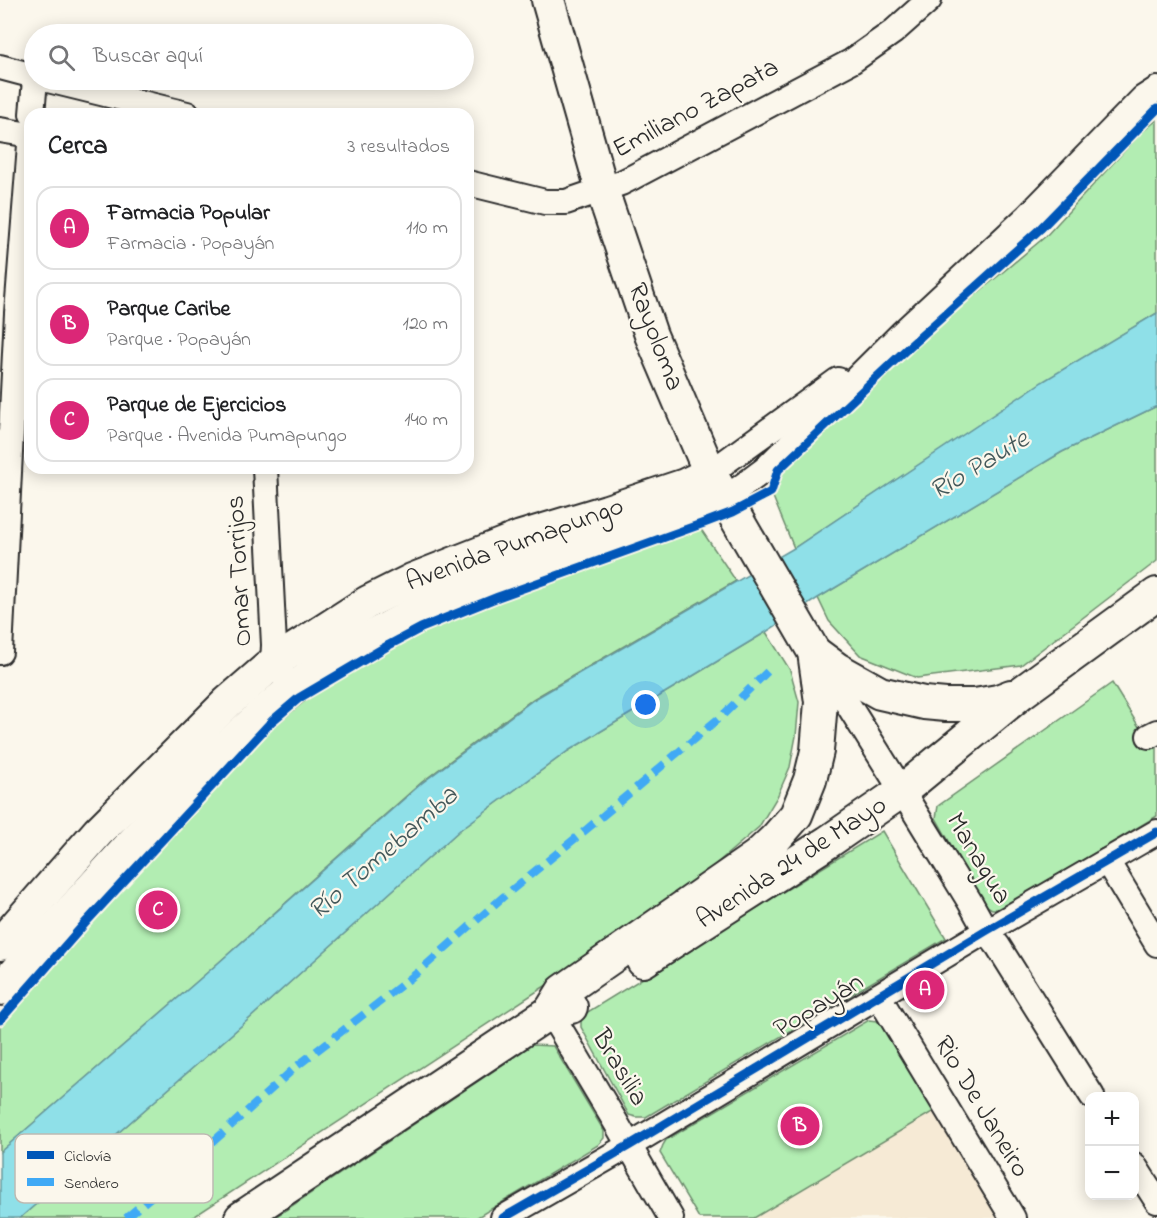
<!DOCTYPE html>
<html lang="es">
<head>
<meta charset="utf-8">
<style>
  :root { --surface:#fff; --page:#f2f2f2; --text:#202124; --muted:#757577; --line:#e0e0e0; --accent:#db2777 }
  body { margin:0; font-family:"Indie Flower",sans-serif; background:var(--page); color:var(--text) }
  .controls { position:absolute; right:18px; bottom:18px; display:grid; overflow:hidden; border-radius:12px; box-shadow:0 3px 15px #0003 }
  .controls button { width:54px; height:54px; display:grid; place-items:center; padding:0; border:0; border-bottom:2px solid var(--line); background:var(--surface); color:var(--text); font:30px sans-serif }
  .you { position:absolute; left:646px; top:705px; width:21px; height:21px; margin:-15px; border:4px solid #fff; border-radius:50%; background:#1a73e8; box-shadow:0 0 0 9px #1a73e833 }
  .badge { display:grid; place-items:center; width:39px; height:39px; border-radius:50%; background:var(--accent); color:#fff; font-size:20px; font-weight:700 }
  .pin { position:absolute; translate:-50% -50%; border:3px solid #fff; box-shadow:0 2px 6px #0006 }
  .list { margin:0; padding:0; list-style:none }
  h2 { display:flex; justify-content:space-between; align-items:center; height:78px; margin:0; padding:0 24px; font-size:26px }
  h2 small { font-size:20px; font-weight:400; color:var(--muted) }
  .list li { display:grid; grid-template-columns:39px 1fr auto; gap:18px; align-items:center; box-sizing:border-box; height:84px; margin:0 12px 12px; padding:0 12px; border:2px solid var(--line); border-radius:18px }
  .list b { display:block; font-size:22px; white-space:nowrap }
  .list p { margin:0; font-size:20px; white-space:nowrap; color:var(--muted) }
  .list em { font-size:20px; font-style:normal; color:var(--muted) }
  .icon { flex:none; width:33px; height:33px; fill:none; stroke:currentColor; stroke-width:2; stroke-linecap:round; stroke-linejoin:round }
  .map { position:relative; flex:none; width:1157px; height:1218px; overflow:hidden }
  .search { position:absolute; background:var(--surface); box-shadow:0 3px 15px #0003; left:24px; top:24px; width:450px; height:66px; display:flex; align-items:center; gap:15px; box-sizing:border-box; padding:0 21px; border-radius:33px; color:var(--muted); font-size:22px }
  .panel { position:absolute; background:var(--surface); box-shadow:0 3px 15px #0003; left:24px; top:108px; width:450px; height:366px; border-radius:18px }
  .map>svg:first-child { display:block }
  .built { fill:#f6ead5 }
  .green { fill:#b2edb2; stroke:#6e8c6e; stroke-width:1.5 }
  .water { fill:#8fe0e8; stroke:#67989c; stroke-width:1.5 }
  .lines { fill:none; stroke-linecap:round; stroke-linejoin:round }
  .minor-casing { stroke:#2b2b2b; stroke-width:28 }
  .major-casing { stroke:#2b2b2b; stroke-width:36 }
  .minor { stroke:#fbf7ec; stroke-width:24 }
  .major { stroke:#fbf7ec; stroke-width:32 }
  .quiet { stroke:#3fa9f5; stroke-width:8; stroke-dasharray:15 8; stroke-linecap:butt }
  .cycleway-casing { stroke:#fbf7ec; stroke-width:13 }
  .cycleway { stroke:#0057b8; stroke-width:9 }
  .labels { text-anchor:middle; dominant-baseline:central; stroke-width:4.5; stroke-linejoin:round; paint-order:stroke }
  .street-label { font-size:27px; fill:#2b2b2b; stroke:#fbf7ec }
  .water-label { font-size:28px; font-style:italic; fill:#44585a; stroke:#fbf7ec }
  .key { fill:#fbf7ec; stroke:#bdbab2; stroke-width:1.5 }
  .key-label { font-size:16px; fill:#2b2b2b }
</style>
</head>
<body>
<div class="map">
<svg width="1157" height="1218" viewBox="0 0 1157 1218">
  <rect width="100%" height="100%" fill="#fbf7ec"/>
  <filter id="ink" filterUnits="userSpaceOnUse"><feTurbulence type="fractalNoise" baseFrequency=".0167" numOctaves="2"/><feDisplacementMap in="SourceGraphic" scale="12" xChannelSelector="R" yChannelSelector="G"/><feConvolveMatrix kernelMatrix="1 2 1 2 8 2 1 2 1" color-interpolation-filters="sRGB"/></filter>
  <g filter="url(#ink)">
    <polygon class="built" points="934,1111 1000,1218 754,1218"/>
    <g class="green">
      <polygon points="1157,120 1157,313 1042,383 794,548 771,492 779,471 858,393 1046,236 1141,133"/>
      <polygon points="1157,406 1157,561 1021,665 917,678 860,655 829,621 818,598 1062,452"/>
      <polygon points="696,522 736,581 533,699 422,782 208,972 0,1152 0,1020 174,824 278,717 417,619"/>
      <polygon points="766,632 790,670 799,702 796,736 790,767 777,797 759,827 641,928 542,988 192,1218 20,1218 249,1019 461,829 568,751"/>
      <polygon points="1112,683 1152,748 1157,745 1157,816 1000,909 992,909 985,905 936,818 938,806"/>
      <polygon points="882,831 946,938 646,1117 636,1117 629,1115 581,1027 581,1020 586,1013"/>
      <polygon points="869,1020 877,1021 883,1027 934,1111 754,1218 699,1218 660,1153 663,1145 666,1140"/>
      <polygon points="532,1045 553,1046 604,1131 604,1138 598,1145 476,1218 274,1218"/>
    </g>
    <polygon class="water" points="1157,313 1157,406 1062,452 818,598 766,632 568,751 461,829 249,1019 20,1218 0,1218 0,1152 208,972 422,783 533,700 794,548 1042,382"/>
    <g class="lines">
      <defs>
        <g id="minor">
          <polyline points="0,67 34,76"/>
          <polyline points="48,80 187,114"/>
          <polyline points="32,114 35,80"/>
          <polyline points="0,130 30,135"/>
          <polyline points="468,183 545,202 566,202 621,183 633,177 852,61 893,32 929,0"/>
          <polyline points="265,468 274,645 273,663 282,674"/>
          <polyline points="710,473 838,380"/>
          <polyline points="725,499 764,470 903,332 1028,216 1143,98 1157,89"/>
          <polyline points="0,652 17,313 30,145"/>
          <polyline points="819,658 902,791 970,902 986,931 998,946 1092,1096"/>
          <polyline points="1149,736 1157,732"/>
          <polyline points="1107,861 1157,944"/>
          <polyline points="879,997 1013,1218"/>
          <polyline points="550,1012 615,1121 671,1218"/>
          <polyline points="1134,1165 1157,1201"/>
          <polyline points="503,1218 630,1145 986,931 1157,832"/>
        </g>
        <g id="major">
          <polyline points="548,0 602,190 651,335 710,473 814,652 821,702 817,751 810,780 796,815 775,839 757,856 563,991 550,1012"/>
          <polyline points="814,652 837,669 880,693 924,703 946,705 975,705 998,701 1011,696"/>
          <polyline points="0,944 98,832 228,702 273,663 303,644 368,602 412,580 521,537 607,511 685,485 710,473"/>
          <polyline points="643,961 828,842 902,791 1021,693 1157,594"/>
          <polyline points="0,989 156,817 212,761 264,712 292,689 332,661 378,633 426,607 534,565 696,512 725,499"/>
          <polyline points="241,1218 550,1012 571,1007"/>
        </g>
      </defs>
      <use href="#minor" class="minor-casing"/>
      <use href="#major" class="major-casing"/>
      <use href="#minor" class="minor"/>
      <use href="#major" class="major"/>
      <polyline class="quiet" points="126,1218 173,1178 297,1066 417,973 503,897 587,829 725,713 771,668"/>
      <defs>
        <g id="cycleway">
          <polyline points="0,1020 87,921 272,721 299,698 389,645 421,628 498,597 704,523 733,512 771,492 778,470 910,346 1040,229 1157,109"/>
          <polyline points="503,1218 630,1145 986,931 1157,832"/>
        </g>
      </defs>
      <use href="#cycleway" class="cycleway-casing"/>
      <use href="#cycleway" class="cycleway"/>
    </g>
  </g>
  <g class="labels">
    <g class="street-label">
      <text transform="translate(696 109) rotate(-28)">Emiliano Zapata</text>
      <text transform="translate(655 337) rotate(69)">Rayoloma</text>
      <text transform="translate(515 545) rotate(-20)">Avenida Pumapungo</text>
      <text transform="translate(240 571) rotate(-93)">Omar Torrijos</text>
      <text transform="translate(978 859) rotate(59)">Managua</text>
      <text transform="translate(792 863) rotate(-33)">Avenida 24 de Mayo</text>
      <text transform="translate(819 1006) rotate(-31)">Popayán</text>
      <text transform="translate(619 1068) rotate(59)">Brasilia</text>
      <text transform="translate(981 1107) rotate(59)">Rio De Janeiro</text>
    </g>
    <g class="water-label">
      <text transform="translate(980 466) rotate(-31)">Río Paute</text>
      <text transform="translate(384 854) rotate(-41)">Río Tomebamba</text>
    </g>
  </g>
  <rect x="15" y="1134" width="198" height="69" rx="9" class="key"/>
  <rect x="27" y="1151" width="27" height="8" fill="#0057b8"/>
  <rect x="27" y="1178" width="27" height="8" fill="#3fa9f5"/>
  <g class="key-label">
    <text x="64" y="1161">Ciclovía</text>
    <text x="64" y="1188">Sendero</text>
  </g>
</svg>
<div class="controls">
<button>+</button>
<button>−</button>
</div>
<div class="you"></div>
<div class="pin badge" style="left:925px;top:990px">A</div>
<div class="pin badge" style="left:800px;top:1126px">B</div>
<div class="pin badge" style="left:158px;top:910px">C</div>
<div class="search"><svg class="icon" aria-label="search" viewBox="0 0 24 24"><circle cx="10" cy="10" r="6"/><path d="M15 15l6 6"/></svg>Buscar aquí</div>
<section class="panel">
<h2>Cerca<small>3 resultados</small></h2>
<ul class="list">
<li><span class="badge">A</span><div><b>Farmacia Popular</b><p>Farmacia · Popayán</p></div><em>110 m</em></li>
<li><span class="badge">B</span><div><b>Parque Caribe</b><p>Parque · Popayán</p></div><em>120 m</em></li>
<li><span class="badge">C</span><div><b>Parque de Ejercicios</b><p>Parque · Avenida Pumapungo</p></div><em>140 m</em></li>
</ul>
</section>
</div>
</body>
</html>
